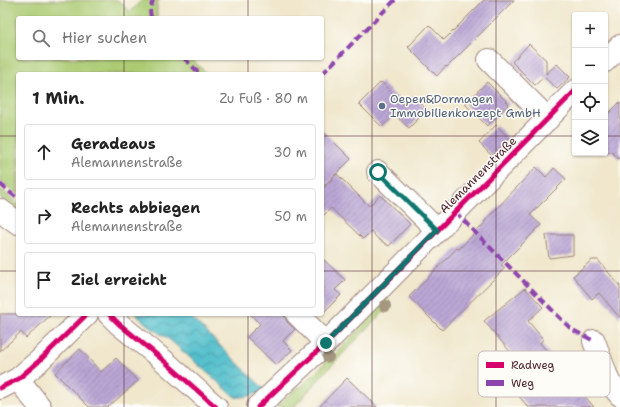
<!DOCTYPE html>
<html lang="de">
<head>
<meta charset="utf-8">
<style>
  :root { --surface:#fff; --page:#f6f6f6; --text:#222; --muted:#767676; --line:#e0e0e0 }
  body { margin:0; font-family:"Shantell Sans",sans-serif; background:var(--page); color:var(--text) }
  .controls { position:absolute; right:12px; top:12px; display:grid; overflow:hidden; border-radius:4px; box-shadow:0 1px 3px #0004 }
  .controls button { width:36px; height:36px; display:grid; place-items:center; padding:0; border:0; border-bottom:1px solid var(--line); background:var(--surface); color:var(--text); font:20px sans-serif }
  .stop { position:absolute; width:12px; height:12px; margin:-9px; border:3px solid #0f766e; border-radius:50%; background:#fff }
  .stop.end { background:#0f766e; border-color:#fff; box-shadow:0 1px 4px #0008 }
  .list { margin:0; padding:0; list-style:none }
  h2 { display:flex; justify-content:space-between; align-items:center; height:52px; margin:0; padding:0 16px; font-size:17px }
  h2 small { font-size:13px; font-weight:400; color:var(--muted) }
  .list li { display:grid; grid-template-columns:26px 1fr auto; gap:12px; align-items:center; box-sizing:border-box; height:56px; margin:0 8px 8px; padding:0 8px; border:1px solid var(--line); border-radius:4px }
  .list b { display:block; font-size:15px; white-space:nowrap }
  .list p { margin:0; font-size:13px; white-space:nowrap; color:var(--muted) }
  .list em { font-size:13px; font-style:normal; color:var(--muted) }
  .icon { flex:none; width:22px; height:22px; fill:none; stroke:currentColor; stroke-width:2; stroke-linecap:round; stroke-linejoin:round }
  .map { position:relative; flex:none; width:620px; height:407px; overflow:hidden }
  .search { position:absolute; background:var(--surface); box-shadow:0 1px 3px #0004; left:16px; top:16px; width:308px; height:44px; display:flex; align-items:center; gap:10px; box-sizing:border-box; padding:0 14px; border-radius:4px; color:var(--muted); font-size:15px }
  .panel { position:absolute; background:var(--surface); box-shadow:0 1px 3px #0004; left:16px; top:72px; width:308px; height:244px; border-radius:4px }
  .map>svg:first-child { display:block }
  .grass { fill:#accb73; stroke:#7b754f }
  .water { fill:url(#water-waves); stroke:#4e6f7c }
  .building { fill:url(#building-hatch) }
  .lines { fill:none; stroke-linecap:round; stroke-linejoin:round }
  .minor-casing { stroke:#9d837c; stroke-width:24 }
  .minor { stroke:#fff; stroke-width:22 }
  .quiet { stroke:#8e44ad; stroke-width:4; stroke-dasharray:8 4; stroke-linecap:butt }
  .cycleway-casing { stroke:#fdfcf7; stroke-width:8 }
  .cycleway { stroke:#d6006c; stroke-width:5 }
  .tree { fill:#a59680 }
  .route { stroke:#0f766e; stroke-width:5 }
  .grid { fill:none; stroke:#4a1f2b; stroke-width:1; stroke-opacity:0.55 }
  .service-dot { fill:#5c6f8a; stroke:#fdfcf7; stroke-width:1.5 }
  .labels { text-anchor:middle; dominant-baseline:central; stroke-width:3; stroke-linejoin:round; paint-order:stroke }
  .service-label { font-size:12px; fill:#4e5e75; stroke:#fdfcf7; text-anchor:start }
  .street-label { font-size:12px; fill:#4a1f2b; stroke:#fdfcf7 }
  .key { fill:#fdfcf7; stroke:#c7baba; stroke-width:1 }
  .key-label { font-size:11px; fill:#4a1f2b }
</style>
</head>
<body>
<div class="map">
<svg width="620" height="407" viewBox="0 0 620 407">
  <defs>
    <pattern id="water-waves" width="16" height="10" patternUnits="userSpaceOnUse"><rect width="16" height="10" fill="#52bfcc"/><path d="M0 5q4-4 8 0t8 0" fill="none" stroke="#469ba6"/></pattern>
    <pattern id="building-hatch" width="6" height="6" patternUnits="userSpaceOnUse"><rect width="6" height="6" fill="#bba7d5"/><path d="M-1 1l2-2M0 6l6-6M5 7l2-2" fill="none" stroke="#9a87ad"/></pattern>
  </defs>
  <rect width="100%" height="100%" fill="#fdfcf7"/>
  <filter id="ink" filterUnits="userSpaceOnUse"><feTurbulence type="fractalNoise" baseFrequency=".025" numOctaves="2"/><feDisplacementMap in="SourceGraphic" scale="8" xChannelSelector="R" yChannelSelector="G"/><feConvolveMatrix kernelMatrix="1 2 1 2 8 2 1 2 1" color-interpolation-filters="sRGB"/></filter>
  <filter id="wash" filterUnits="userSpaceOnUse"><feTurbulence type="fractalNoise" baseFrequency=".012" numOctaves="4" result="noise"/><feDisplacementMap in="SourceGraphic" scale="16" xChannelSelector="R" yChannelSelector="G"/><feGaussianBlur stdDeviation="0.9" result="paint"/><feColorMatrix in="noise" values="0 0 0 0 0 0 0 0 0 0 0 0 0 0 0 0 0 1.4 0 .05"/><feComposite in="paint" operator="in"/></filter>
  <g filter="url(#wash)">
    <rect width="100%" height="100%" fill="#f0e7cc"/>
    <g class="grass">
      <polygon points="0,0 118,0 130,12 142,0 160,0 157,2 157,18 18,18 18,58 191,58 207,74 18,74 18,195 0,180"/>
      <polygon points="0,189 18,204 18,212 0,197"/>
      <polygon points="387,299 391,304 328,369 294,407 276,407 299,386 300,388 326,362 322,357 327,351 333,356 359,330 354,326 360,319 365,323 377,310 373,306"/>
    </g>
    <path class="water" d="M 135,314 L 188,314 L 264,389 C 258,395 243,398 235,397 L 170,340 L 150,327 Z"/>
    <g id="blocks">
      <g class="building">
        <polygon points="484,0 514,0 447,67 446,66 437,76 408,47 429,25 444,40"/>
        <polygon points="529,44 546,60 546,74 557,64 570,77 557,89 544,77 535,85 512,62"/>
        <polygon points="381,82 404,105 413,96 427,110 409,128 395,115 382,127 359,104"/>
        <polygon points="487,82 509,104 487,126 465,104"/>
        <polygon points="620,102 620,160 611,151 609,153 605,149 605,117"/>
        <polygon points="496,125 509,138 492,156 479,143"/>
        <polygon points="322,130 351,159 322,188"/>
        <polygon points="536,167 546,177 554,168 566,179 530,215 541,225 501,265 505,268 442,330 409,297 457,248 459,249 485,223 484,222"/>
        <polygon points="337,174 369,206 380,195 410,224 389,246 378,239 371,231 363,239 331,208 322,217 322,189"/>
        <polygon points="546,235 573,235 573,255 549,258"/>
        <polygon points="322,258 345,280 335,290 341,295 322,314"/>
        <polygon points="592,260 598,260 620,286 620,318 599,293 592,299 573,276"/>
        <polygon points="525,288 543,307 528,321 543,339 540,343 560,367 561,366 572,378 571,380 594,407 528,407 507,382 524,368 484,321"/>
        <polygon points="0,314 52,314 26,338 21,332 0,351"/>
        <polygon points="250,314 285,314 285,318 288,323 295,329 283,341 292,350 276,365 247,337 260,324"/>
        <polygon points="80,349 101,372 116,358 138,381 108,407 89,407 55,373"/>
        <polygon points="347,378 377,407 319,407"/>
      </g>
    </g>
  </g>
  <g filter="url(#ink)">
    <use href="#blocks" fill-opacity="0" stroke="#9d837c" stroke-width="1"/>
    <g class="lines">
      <defs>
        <g id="minor">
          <polyline points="489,60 548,119"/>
          <polyline points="605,61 620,46"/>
          <polyline points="378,172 437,230"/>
          <polyline points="0,210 18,223"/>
          <polyline points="109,314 119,324 163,360 216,407"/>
          <polyline points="297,314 326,343"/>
          <polyline points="594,341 609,382 620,395"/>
          <polyline points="18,379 40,407"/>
          <polyline points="0,388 18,379 38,362 87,314"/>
          <polyline points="258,407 326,343 575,91"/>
        </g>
      </defs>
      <use href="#minor" class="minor-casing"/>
      <use href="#minor" class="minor"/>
      <g class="quiet">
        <polyline points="151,18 150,10 153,0"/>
        <polyline points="184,58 200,74"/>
        <polyline points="322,74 395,0"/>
        <polyline points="0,184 18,199"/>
        <polyline points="455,212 571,329 594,341"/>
      </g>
      <defs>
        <g id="cycleway">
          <polyline points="109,314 119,324 163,360 216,407"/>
          <polyline points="0,388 18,379 38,362 87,314"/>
          <polyline points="258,407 326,343 575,91"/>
        </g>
      </defs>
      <use href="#cycleway" class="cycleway-casing"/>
      <use href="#cycleway" class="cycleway"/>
    </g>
    <g class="tree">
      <circle cx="385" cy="306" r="6"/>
      <circle cx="328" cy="357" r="6"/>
    </g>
  </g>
  <g class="lines" filter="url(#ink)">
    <polyline class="route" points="326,343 437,230 378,172"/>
  </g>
  <path class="grid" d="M 124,0 L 124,18M 248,0 L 248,18M 372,0 L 372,407M 496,0 L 496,407M 124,58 L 124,74M 248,58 L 248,74M 0,136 L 18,136M 322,136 L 575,136M 605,136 L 620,136M 0,271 L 18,271M 322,271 L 620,271M 124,314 L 124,407M 248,314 L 248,407"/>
  <circle class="service-dot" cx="382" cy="106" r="4"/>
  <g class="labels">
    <g class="service-label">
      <text x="390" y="99">Oepen&amp;Dormagen<tspan x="390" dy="14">Immobilienkonzept GmbH</tspan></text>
    </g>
    <g class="street-label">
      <text transform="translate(478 175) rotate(-45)">Alemannenstraße</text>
    </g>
  </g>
  <rect x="478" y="351" width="132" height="46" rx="6" class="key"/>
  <rect x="486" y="362" width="18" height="6" fill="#d6006c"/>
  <rect x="486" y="380" width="18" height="6" fill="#8e44ad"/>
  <g class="key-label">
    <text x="511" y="369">Radweg</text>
    <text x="511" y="387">Weg</text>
  </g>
</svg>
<div class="controls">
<button>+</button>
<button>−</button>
<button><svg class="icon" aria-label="locate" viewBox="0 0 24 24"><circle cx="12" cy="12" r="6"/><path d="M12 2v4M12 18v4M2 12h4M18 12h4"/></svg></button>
<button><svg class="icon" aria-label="layers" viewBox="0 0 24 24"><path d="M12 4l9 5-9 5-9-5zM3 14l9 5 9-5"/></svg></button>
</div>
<div class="stop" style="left:378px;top:172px"></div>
<div class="stop end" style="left:326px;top:343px"></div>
<div class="search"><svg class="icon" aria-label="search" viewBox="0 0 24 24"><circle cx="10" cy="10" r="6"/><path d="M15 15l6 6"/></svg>Hier suchen</div>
<section class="panel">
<h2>1 Min.<small>Zu Fuß · 80 m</small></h2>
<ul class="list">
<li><svg class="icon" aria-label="ahead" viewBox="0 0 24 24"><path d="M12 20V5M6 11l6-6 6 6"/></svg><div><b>Geradeaus</b><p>Alemannenstraße</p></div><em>30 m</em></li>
<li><svg class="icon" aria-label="right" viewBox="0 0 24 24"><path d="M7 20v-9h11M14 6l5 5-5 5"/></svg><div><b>Rechts abbiegen</b><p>Alemannenstraße</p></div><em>50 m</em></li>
<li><svg class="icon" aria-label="arrive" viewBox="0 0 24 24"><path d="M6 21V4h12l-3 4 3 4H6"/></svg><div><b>Ziel erreicht</b></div></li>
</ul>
</section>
</div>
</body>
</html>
